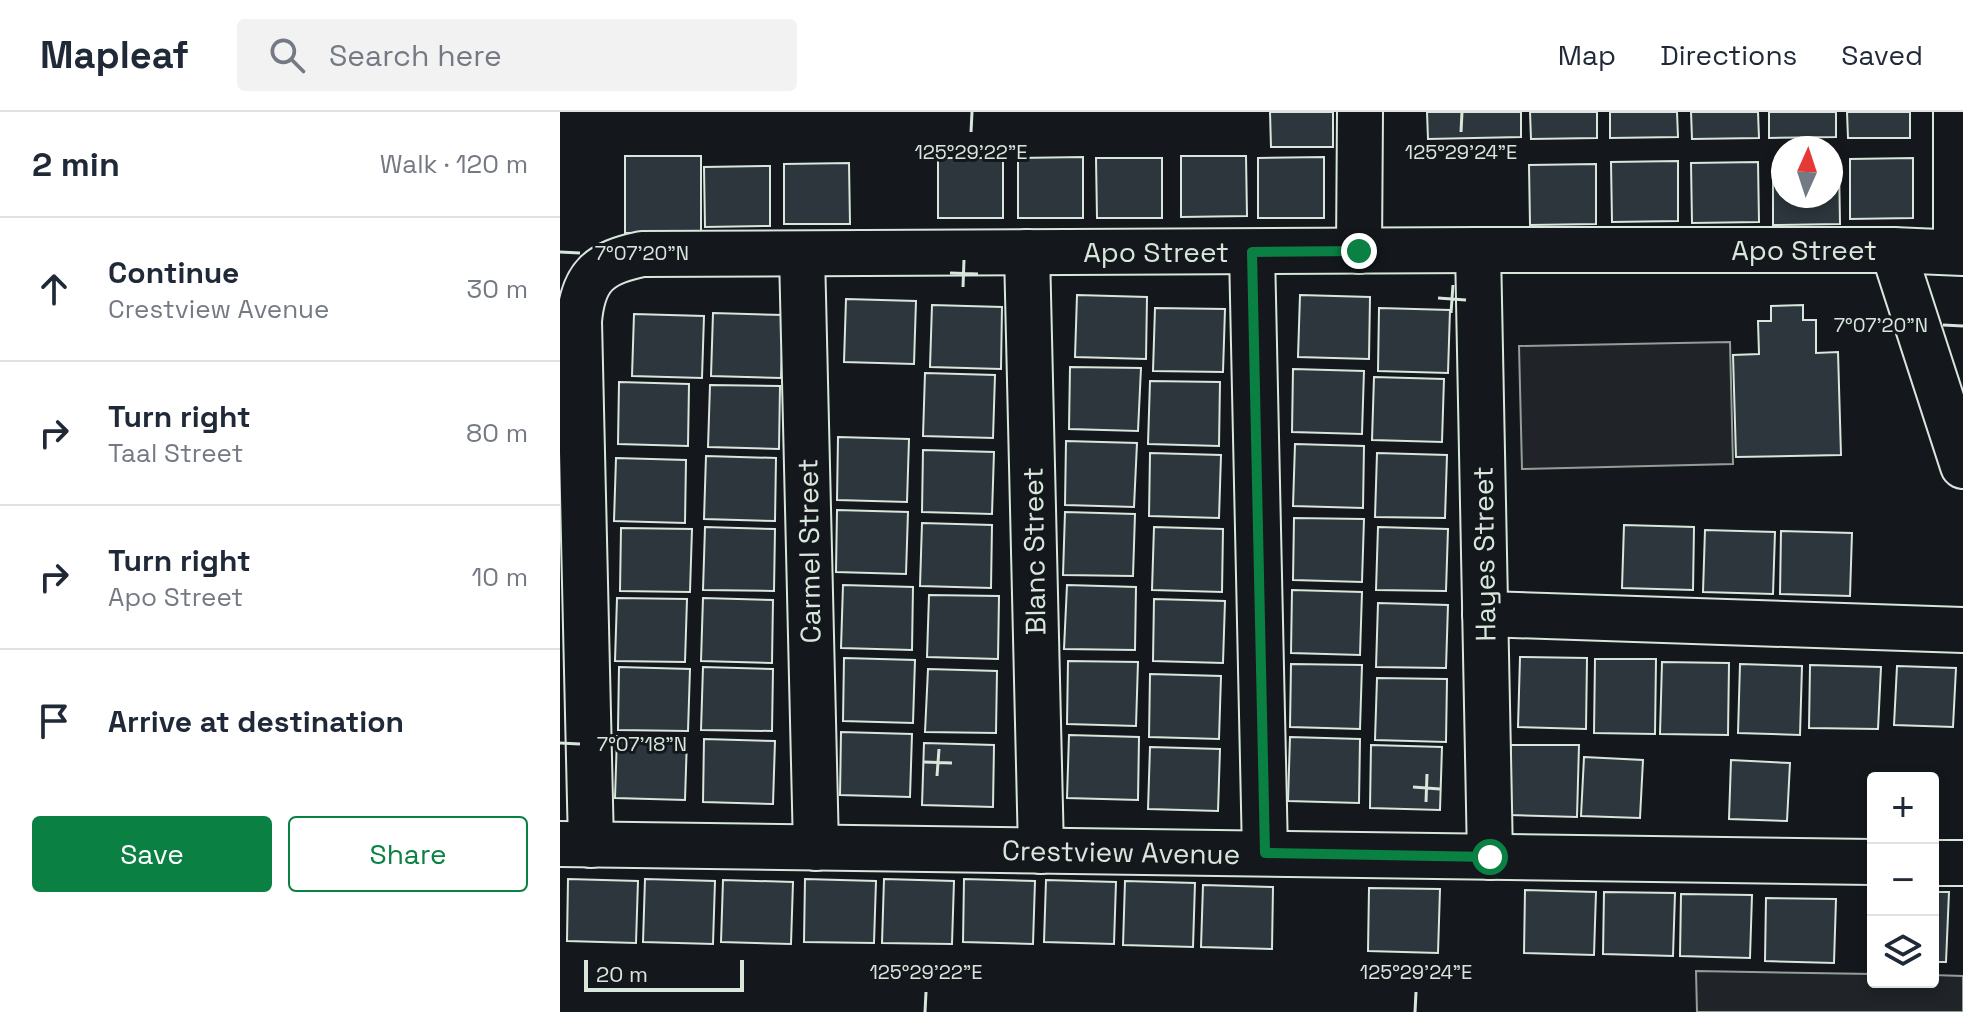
<!DOCTYPE html>
<html lang="en">
<head>
<meta charset="utf-8">
<style>
  :root { --surface:#fff; --page:#f2f2f3; --text:#1f2937; --muted:#747a83; --line:#e0e1e3; --accent:#0b8043 }
  body { margin:0; font-family:"Space Grotesk",sans-serif; background:var(--page); color:var(--text) }
  .controls { position:absolute; right:24px; bottom:24px; display:grid; overflow:hidden; border-radius:8px; box-shadow:0 4px 12px #0003 }
  .controls button { width:72px; height:72px; display:grid; place-items:center; padding:0; border:0; border-bottom:2px solid var(--line); background:var(--surface); color:var(--text); font:40px sans-serif }
  .compass { position:absolute; left:1211px; top:24px; width:72px; height:72px; border-radius:50%; background:var(--surface); box-shadow:0 4px 12px #0003; rotate:3deg }
  .scale { position:absolute; left:24px; bottom:20px; width:160px; box-sizing:border-box; padding-left:8px; border:4px solid #d8e6dc; border-top:0; font-size:22px; line-height:28px; white-space:nowrap; color:#d8e6dc; -webkit-text-stroke:6px #14181c; paint-order:stroke }
  .stop { position:absolute; width:24px; height:24px; margin:-18px; border:6px solid #0b8043; border-radius:50%; background:#fff }
  .stop.end { background:#0b8043; border-color:#fff; box-shadow:0 2px 8px #0008 }
  .list { margin:0; padding:0; list-style:none }
  h2 { display:flex; justify-content:space-between; align-items:center; height:104px; margin:0; padding:0 32px; font-size:34px }
  h2 small { font-size:26px; font-weight:400; color:var(--muted) }
  .list li { display:grid; grid-template-columns:52px 1fr auto; gap:24px; align-items:center; box-sizing:border-box; height:144px; padding:0 32px; border-top:2px solid var(--line) }
  .list b { display:block; font-size:30px; white-space:nowrap }
  .list p { margin:0; font-size:26px; white-space:nowrap; color:var(--muted) }
  .list em { font-size:26px; font-style:normal; color:var(--muted) }
  .actions { display:flex; gap:16px; padding:24px 32px }
  .actions a { flex:1; padding:18px 0; border:2px solid var(--accent); border-radius:8px; text-align:center; font-size:28px; color:var(--accent) }
  .actions .main { background:var(--accent); color:#fff }
  .icon { flex:none; width:44px; height:44px; fill:none; stroke:currentColor; stroke-width:2; stroke-linecap:round; stroke-linejoin:round }
  .map { position:relative; flex:none; width:1403px; height:900px; overflow:hidden }
  header { display:flex; align-items:center; gap:48px; box-sizing:border-box; height:112px; padding:0 40px; background:var(--surface); border-bottom:2px solid var(--line) }
  header strong { font-size:38px }
  nav { display:flex; gap:44px; margin-inline-start:auto; font-size:28px }
  .search { width:560px; height:72px; background:var(--page); display:flex; align-items:center; gap:20px; box-sizing:border-box; padding:0 28px; border-radius:8px; color:var(--muted); font-size:30px }
  main { display:flex }
  aside { flex:1; background:var(--surface) }
  .map>svg:first-child { display:block }
  .green { fill:#202428; stroke:#939e99; stroke-width:2 }
  .building { fill:#2c363c; stroke:#d8e6dc; stroke-width:2 }
  .lines { fill:none; stroke-linecap:round; stroke-linejoin:round }
  .minor-casing { stroke:#d8e6dc; stroke-width:48 }
  .minor { stroke:#14181c; stroke-width:44 }
  .route { stroke:#0b8043; stroke-width:10 }
  .ticks { fill:none; stroke:#d8e6dc; stroke-width:3 }
  .labels { text-anchor:middle; dominant-baseline:central; stroke-width:6; stroke-linejoin:round; paint-order:stroke }
  .street-label { font-size:28px; fill:#d8e6dc; stroke:#14181c }
  .ticks-label { font-size:20px; text-anchor:middle; fill:#d8e6dc; stroke:#14181c; stroke-width:6; stroke-linejoin:round; paint-order:stroke }
</style>
</head>
<body>
<header>
<strong>Mapleaf</strong>
<div class="search"><svg class="icon" aria-label="search" viewBox="0 0 24 24"><circle cx="10" cy="10" r="6"/><path d="M15 15l6 6"/></svg>Search here</div>
<nav><a>Map</a><a>Directions</a><a>Saved</a></nav>
</header>
<main>
<aside>
<h2>2 min<small>Walk · 120 m</small></h2>
<ul class="list">
<li><svg class="icon" aria-label="ahead" viewBox="0 0 24 24"><path d="M12 20V5M6 11l6-6 6 6"/></svg><div><b>Continue</b><p>Crestview Avenue</p></div><em>30 m</em></li>
<li><svg class="icon" aria-label="right" viewBox="0 0 24 24"><path d="M7 20v-9h11M14 6l5 5-5 5"/></svg><div><b>Turn right</b><p>Taal Street</p></div><em>80 m</em></li>
<li><svg class="icon" aria-label="right" viewBox="0 0 24 24"><path d="M7 20v-9h11M14 6l5 5-5 5"/></svg><div><b>Turn right</b><p>Apo Street</p></div><em>10 m</em></li>
<li><svg class="icon" aria-label="arrive" viewBox="0 0 24 24"><path d="M6 21V4h12l-3 4 3 4H6"/></svg><div><b>Arrive at destination</b></div></li>
</ul>
<div class="actions"><a class="main">Save</a><a>Share</a></div>
</aside>
<div class="map">
<svg width="1403" height="900" viewBox="0 0 1403 900">
  <rect width="100%" height="100%" fill="#14181c"/>
  <g class="green">
    <polygon points="1170,230 1173,352 962,357 959,234"/>
    <polygon points="1136,859 1313,862 1313,870 1373,870 1373,863 1403,864 1403,900 1137,900"/>
  </g>
  <g class="building">
    <polygon points="710,0 773,0 773,35 711,35"/>
    <polygon points="867,0 961,0 961,25 868,27"/>
    <polygon points="970,0 1037,0 1037,26 971,27"/>
    <polygon points="1050,0 1117,0 1118,25 1050,26"/>
    <polygon points="1131,0 1198,0 1199,26 1132,27"/>
    <polygon points="1209,0 1276,0 1276,25 1209,26"/>
    <polygon points="1287,0 1350,0 1350,26 1288,26"/>
    <rect x="65" y="44" width="76" height="77"/>
    <polygon points="621,44 686,44 687,104 621,105"/>
    <polygon points="523,45 523,106 458,106 458,46"/>
    <polygon points="764,45 764,106 698,106 698,46"/>
    <rect x="378" y="46" width="65" height="60"/>
    <polygon points="536,46 602,46 602,106 537,106"/>
    <polygon points="1353,46 1353,106 1290,107 1290,47"/>
    <polygon points="1118,49 1118,109 1052,110 1051,50"/>
    <polygon points="1198,50 1199,110 1132,111 1131,51"/>
    <polygon points="289,51 290,112 224,112 224,52"/>
    <polygon points="1036,52 1036,112 970,113 969,53"/>
    <polygon points="1271,52 1279,52 1280,112 1213,113 1213,53 1223,53 1223,84 1271,84"/>
    <polygon points="210,54 210,114 145,115 144,55"/>
    <polygon points="517,183 587,185 586,247 515,245"/>
    <polygon points="740,183 810,185 809,247 738,245"/>
    <polygon points="286,187 356,189 354,252 284,250"/>
    <polygon points="372,193 442,195 441,257 370,255"/>
    <polygon points="1243,193 1243,208 1256,208 1256,241 1278,240 1281,343 1176,345 1173,243 1199,242 1198,209 1211,209 1211,194"/>
    <polygon points="595,196 665,197 663,260 593,259"/>
    <polygon points="819,196 890,198 888,261 818,259"/>
    <polygon points="153,201 223,203 221,266 151,264"/>
    <polygon points="74,202 144,204 142,266 72,264"/>
    <polygon points="510,255 581,256 578,319 509,317"/>
    <polygon points="733,257 804,259 802,322 732,320"/>
    <polygon points="365,261 435,263 433,326 363,324"/>
    <polygon points="814,265 884,267 882,330 812,328"/>
    <polygon points="590,269 660,270 659,334 588,332"/>
    <polygon points="59,270 129,272 128,334 58,332"/>
    <polygon points="150,273 220,274 219,337 148,335"/>
    <polygon points="278,325 349,327 347,390 277,388"/>
    <polygon points="506,329 577,331 574,395 505,393"/>
    <polygon points="735,332 804,334 803,396 733,394"/>
    <polygon points="363,338 434,340 432,402 362,400"/>
    <polygon points="590,341 661,343 659,406 589,404"/>
    <polygon points="817,341 887,343 885,406 815,405"/>
    <polygon points="146,344 216,346 215,409 144,407"/>
    <polygon points="56,346 126,348 125,411 54,409"/>
    <polygon points="277,398 348,400 346,462 276,460"/>
    <polygon points="505,400 575,402 573,464 503,463"/>
    <polygon points="734,406 804,407 802,470 733,468"/>
    <polygon points="362,411 432,413 431,476 360,474"/>
    <polygon points="1064,413 1134,415 1133,478 1062,476"/>
    <polygon points="145,415 215,417 214,479 143,478"/>
    <polygon points="594,415 663,417 662,480 592,478"/>
    <polygon points="818,415 888,417 886,479 816,478"/>
    <polygon points="61,416 132,417 130,480 60,479"/>
    <polygon points="1145,418 1215,420 1213,482 1143,480"/>
    <polygon points="1221,419 1292,421 1290,484 1220,482"/>
    <polygon points="283,473 353,475 352,538 281,536"/>
    <polygon points="507,473 576,475 575,538 504,537"/>
    <polygon points="732,478 802,480 800,543 731,541"/>
    <polygon points="369,483 439,484 438,547 367,545"/>
    <polygon points="57,486 127,487 125,550 55,549"/>
    <polygon points="143,486 213,488 212,551 141,549"/>
    <polygon points="594,487 665,489 663,551 593,549"/>
    <polygon points="818,491 888,493 886,556 816,555"/>
    <polygon points="960,545 1027,546 1026,617 958,615"/>
    <polygon points="284,546 355,548 353,611 283,609"/>
    <polygon points="1035,547 1096,547 1095,622 1034,621"/>
    <polygon points="508,549 578,550 576,614 507,612"/>
    <polygon points="1102,550 1169,551 1168,623 1100,622"/>
    <polygon points="731,552 802,553 800,617 730,615"/>
    <polygon points="1180,552 1242,554 1240,623 1178,621"/>
    <polygon points="1250,553 1321,555 1318,617 1249,616"/>
    <polygon points="1337,554 1396,556 1393,615 1334,613"/>
    <polygon points="59,555 130,557 128,619 58,618"/>
    <polygon points="143,555 213,557 212,619 141,618"/>
    <polygon points="368,557 437,559 436,621 365,620"/>
    <polygon points="590,562 661,564 659,627 589,625"/>
    <polygon points="817,566 887,567 886,630 815,628"/>
    <polygon points="281,620 352,622 350,685 280,683"/>
    <polygon points="509,623 579,625 578,688 507,686"/>
    <polygon points="57,624 127,626 125,688 55,686"/>
    <polygon points="730,625 800,627 799,691 728,689"/>
    <polygon points="144,627 215,629 213,692 143,690"/>
    <polygon points="364,631 434,633 433,695 362,693"/>
    <polygon points="811,633 882,635 880,698 810,696"/>
    <polygon points="951,633 1019,633 1017,705 950,703"/>
    <polygon points="590,635 660,637 658,699 588,697"/>
    <polygon points="1024,645 1083,648 1080,706 1021,704"/>
    <polygon points="1171,648 1230,651 1227,709 1169,707"/>
    <polygon points="8,767 78,769 76,831 7,829"/>
    <polygon points="85,767 155,769 153,832 83,830"/>
    <polygon points="245,767 316,769 314,831 244,830"/>
    <polygon points="324,767 394,769 392,832 322,831"/>
    <polygon points="404,767 475,769 473,832 403,830"/>
    <polygon points="163,768 233,770 231,832 161,830"/>
    <polygon points="486,768 556,770 554,832 484,830"/>
    <polygon points="565,769 635,771 633,835 563,833"/>
    <polygon points="643,773 713,775 712,837 641,835"/>
    <polygon points="809,776 880,777 878,841 808,839"/>
    <polygon points="965,778 1036,780 1034,843 964,841"/>
    <polygon points="1044,780 1115,781 1113,844 1043,842"/>
    <polygon points="1373,780 1389,780 1386,850 1373,850"/>
    <polygon points="1121,782 1192,783 1190,846 1120,844"/>
    <polygon points="1206,786 1276,787 1274,851 1205,849"/>
  </g>
  <g class="lines">
    <defs>
      <g id="minor">
        <polyline points="1396,0 1396,140"/>
        <polyline points="918,138 930,745"/>
        <polyline points="1333,138 1403,354"/>
        <polyline points="799,139 800,0"/>
        <polyline points="467,140 481,739"/>
        <polyline points="692,140 705,741"/>
        <polyline points="242,142 256,736"/>
        <polyline points="925,502 1403,518"/>
        <polyline points="0,732 1313,750"/>
        <path d="M 31,733 L 19,209 C 23,164 39,151 82,142 L 918,138 L 1333,138 L 1403,141"/>
        <polyline points="1373,751 1403,751"/>
      </g>
    </defs>
    <use href="#minor" class="minor-casing"/>
    <use href="#minor" class="minor"/>
  </g>
  <g class="lines">
    <polyline class="route" points="799,139 692,140 705,741 930,745"/>
  </g>
  <path class="ticks" d="M 411,20 L 412,0M 901,20 L 902,0M 0,140 L 20,141M 390,161 L 418,162M 403,175 L 404,148M 878,186 L 906,188M 891,201 L 893,173M 1383,213 L 1403,214M 0,631 L 20,632M 364,650 L 392,651M 377,664 L 379,637M 853,675 L 880,677M 866,690 L 867,662M 365,900 L 366,880M 855,900 L 856,880"/>
  <g class="labels">
    <g class="street-label">
      <text x="1244" y="138">Apo Street</text>
      <text x="596" y="140">Apo Street</text>
      <text transform="translate(249 439) rotate(-91)">Carmel Street</text>
      <text transform="translate(474 439) rotate(-91)">Blanc Street</text>
      <text transform="translate(924 442) rotate(-91)">Hayes Street</text>
      <text transform="translate(561 740) rotate(1)">Crestview Avenue</text>
    </g>
  </g>
  <g class="ticks-label">
    <text x="411" y="47">125°29'22"E</text>
    <text x="901" y="47">125°29'24"E</text>
    <text x="82" y="148">7°07'20"N</text>
    <text x="1321" y="220">7°07'20"N</text>
    <text x="82" y="639">7°07'18"N</text>
    <text x="366" y="867">125°29'22"E</text>
    <text x="856" y="867">125°29'24"E</text>
  </g>
</svg>
<div class="controls">
<button>+</button>
<button>−</button>
<button><svg class="icon" aria-label="layers" viewBox="0 0 24 24"><path d="M12 4l9 5-9 5-9-5zM3 14l9 5 9-5"/></svg></button>
</div>
<svg class="compass" viewBox="-18 -18 36 36"><path d="M0-13l5 13h-10z" fill="#e53935"/><path d="M0 13l5-13h-10z" fill="#747a83"/></svg>
<div class="scale">20 m</div>
<div class="stop" style="left:930px;top:745px"></div>
<div class="stop end" style="left:799px;top:139px"></div>
</div>
</main>
</body>
</html>
